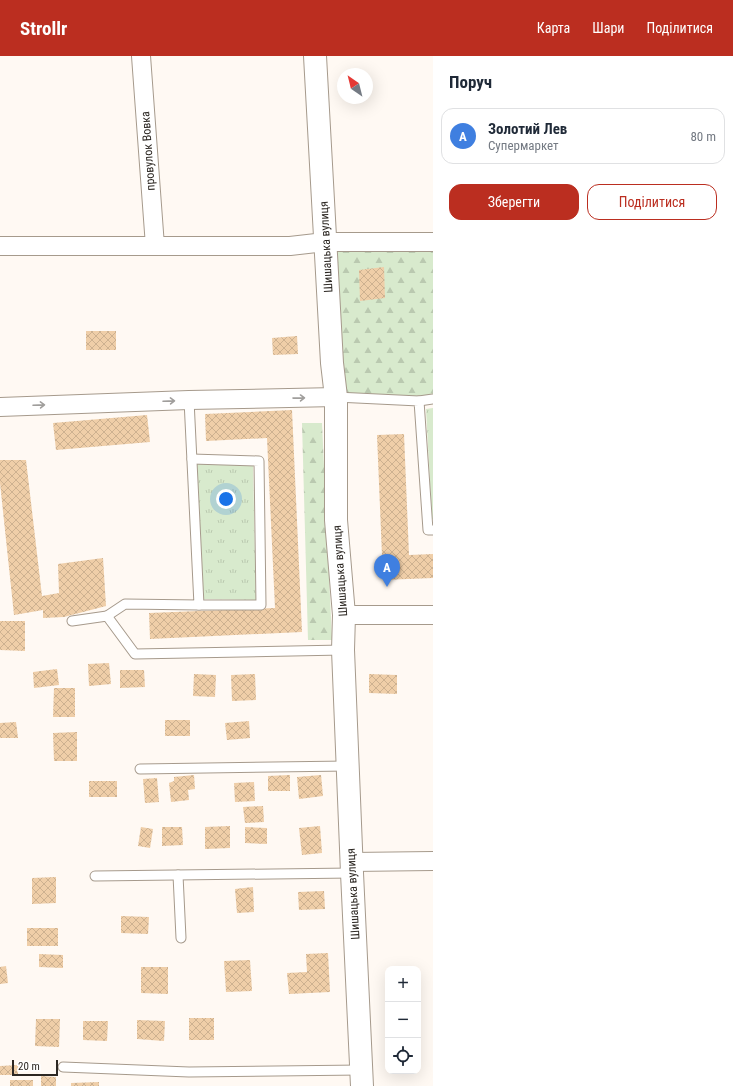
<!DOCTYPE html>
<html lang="uk">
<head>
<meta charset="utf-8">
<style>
  :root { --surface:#fff; --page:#f6f6f7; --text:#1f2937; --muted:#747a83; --line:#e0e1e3; --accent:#bb2e20 }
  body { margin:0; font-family:"Roboto Condensed",sans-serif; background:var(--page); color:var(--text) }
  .controls { position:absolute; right:12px; bottom:12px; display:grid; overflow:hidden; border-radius:8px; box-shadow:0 4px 16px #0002 }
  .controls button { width:36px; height:36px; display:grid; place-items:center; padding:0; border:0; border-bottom:1px solid var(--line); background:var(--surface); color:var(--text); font:20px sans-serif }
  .compass { position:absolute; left:337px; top:12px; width:36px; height:36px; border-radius:50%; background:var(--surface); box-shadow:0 4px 16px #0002; rotate:325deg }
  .scale { position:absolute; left:12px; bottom:10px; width:46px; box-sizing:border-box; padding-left:4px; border:2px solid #2c2722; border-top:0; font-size:11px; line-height:14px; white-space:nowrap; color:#2c2722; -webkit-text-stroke:3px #fff; paint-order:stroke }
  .you { position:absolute; left:226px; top:443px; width:14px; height:14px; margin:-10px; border:3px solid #fff; border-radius:50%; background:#1a73e8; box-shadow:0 0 0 6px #1a73e833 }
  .badge { display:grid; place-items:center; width:26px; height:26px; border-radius:50%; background:var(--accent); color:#fff; font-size:13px; font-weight:700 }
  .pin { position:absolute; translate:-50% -33px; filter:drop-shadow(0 1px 2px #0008) }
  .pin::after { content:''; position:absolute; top:21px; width:14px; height:12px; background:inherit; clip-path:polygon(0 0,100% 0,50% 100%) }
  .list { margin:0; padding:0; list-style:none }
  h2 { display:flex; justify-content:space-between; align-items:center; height:52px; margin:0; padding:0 16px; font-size:17px }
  h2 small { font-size:13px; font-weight:400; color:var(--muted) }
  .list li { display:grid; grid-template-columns:26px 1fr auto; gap:12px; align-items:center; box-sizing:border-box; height:56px; margin:0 8px 8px; padding:0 8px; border:1px solid var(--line); border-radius:12px }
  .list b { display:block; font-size:15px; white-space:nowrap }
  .list p { margin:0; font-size:13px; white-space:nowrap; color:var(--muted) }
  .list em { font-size:13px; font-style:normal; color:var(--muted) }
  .actions { display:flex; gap:8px; padding:12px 16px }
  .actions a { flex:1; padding:9px 0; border:1px solid var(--accent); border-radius:12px; text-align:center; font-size:14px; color:var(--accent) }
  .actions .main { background:var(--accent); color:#fff }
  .icon { flex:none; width:22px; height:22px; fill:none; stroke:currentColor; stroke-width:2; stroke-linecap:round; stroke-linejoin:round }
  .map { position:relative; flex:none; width:433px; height:1030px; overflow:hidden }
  header { display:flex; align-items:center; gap:24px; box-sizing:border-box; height:56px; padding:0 20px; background:var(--accent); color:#fff }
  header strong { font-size:19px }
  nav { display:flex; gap:22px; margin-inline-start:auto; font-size:14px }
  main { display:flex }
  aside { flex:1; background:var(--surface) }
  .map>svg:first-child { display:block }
  .forest { fill:url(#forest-firs) }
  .park { fill:url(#park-tufts) }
  .building { fill:url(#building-cross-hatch) }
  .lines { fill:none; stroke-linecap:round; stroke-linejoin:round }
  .lane-casing { stroke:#a69a8c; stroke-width:11 }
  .street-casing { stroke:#a69a8c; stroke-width:20 }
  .secondary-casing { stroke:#a69a8c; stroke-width:24 }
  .lane { stroke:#fff; stroke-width:9 }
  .street { stroke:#fff; stroke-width:18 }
  .secondary { stroke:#fff; stroke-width:22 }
  .oneway { stroke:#a09e9c }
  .labels { text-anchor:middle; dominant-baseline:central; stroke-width:3; stroke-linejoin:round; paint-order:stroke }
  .street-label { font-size:12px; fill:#2c2722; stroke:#fff }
</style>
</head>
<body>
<header>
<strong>Strollr</strong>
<nav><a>Карта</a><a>Шари</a><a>Поділитися</a></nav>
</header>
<main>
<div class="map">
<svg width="433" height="1030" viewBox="0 0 433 1030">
  <defs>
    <pattern id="forest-firs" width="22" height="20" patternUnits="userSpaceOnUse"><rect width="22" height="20" fill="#d8eacd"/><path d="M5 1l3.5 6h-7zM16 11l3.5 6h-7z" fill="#bac9b0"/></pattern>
    <pattern id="park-tufts" width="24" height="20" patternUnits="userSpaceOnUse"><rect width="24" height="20" fill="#d8eacd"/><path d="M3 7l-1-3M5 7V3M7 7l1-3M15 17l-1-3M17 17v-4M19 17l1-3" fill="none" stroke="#bac9b0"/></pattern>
    <pattern id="building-cross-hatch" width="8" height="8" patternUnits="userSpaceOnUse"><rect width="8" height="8" fill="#efcea8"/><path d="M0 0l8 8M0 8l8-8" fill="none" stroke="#cdb190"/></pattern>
  </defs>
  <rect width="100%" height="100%" fill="#fff9f3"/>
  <g class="forest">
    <polygon points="325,186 433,186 433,343 336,341"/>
    <polygon points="302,367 322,367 332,584 308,584"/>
  </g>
  <g class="park">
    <polygon points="433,352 433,463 432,463 426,353"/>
    <polygon points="197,407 253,409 256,544 203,543"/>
  </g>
  <g class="building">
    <polygon points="384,211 385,242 360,245 359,214"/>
    <rect x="86" y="275" width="30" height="19"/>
    <polygon points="297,280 298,298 273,299 272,282"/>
    <polygon points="292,354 302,576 150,583 149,557 275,552 267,382 206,385 205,358"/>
    <polygon points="147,359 150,386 56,394 53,367"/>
    <polygon points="404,378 409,499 433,498 433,522 383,524 377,379"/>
    <polygon points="0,404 26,404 42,540 59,537 58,508 103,502 106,550 64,561 43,562 43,554 14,559 0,427"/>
    <polygon points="0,565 25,565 25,595 0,594"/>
    <polygon points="109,607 111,628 89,630 88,608"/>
    <polygon points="57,613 59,629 34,632 33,616"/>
    <polygon points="120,614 144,614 145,631 120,632"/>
    <polygon points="194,618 216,619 215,641 193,640"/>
    <polygon points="255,618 256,644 232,645 231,619"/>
    <polygon points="369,618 397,619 397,638 369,637"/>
    <polygon points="54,632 75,632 75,661 53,661"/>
    <rect x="165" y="664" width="25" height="16"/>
    <polygon points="249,665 250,682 227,684 225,667"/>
    <polygon points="16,666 18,682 0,682 0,667"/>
    <polygon points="77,676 77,705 54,705 53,677"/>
    <polygon points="194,719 195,733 188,734 189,744 171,746 169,727 174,725 174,721"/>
    <polygon points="290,719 290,735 268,735 268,720"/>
    <polygon points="321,719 323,740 299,743 297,721"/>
    <polygon points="157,722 159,746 145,747 143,723"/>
    <rect x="89" y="725" width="28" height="16"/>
    <polygon points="254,726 255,745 235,746 234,727"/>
    <polygon points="263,750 264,766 245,767 243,751"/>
    <polygon points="230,770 230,792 205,793 205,771"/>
    <polygon points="320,770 322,797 302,799 299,772"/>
    <polygon points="141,771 153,773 150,792 138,790"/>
    <polygon points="162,771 182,771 183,789 162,790"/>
    <polygon points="245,771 267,772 267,788 245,787"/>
    <polygon points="56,821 56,847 32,848 32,822"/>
    <polygon points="253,831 254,856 237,857 235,833"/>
    <polygon points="324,835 325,853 299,854 298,836"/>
    <polygon points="121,860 149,861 148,878 121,877"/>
    <rect x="27" y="872" width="31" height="18"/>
    <polygon points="328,897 330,936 289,938 287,917 307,916 306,898"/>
    <polygon points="39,898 63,899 63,912 39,911"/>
    <polygon points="250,904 252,935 226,936 224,905"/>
    <polygon points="6,910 8,927 0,928 0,911"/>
    <polygon points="141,911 168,911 168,938 141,937"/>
    <rect x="189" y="962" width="25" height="22"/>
    <polygon points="36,963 60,963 59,991 35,990"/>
    <polygon points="137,964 165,965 164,985 137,983"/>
    <polygon points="83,965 108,965 107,985 83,984"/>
    <polygon points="18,1009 18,1019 0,1019 0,1010"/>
    <polygon points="41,1020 56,1021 56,1030 41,1030"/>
    <rect x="10" y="1024" width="23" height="6"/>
    <polygon points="99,1026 99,1030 71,1030 71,1027"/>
  </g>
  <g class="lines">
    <defs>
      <g id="lane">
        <polyline points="336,341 419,345 428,474 433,474"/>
        <polyline points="419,345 433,343"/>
        <polyline points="192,403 259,405 261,549 199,549"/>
        <polyline points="107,560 125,548 199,549 189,344"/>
        <polyline points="72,565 107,560 135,598 343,594"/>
        <polyline points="140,713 348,710"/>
        <polyline points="178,819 181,882"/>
        <polyline points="95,820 352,817"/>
        <polyline points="63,1011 189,1016 361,1014"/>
      </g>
      <g id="street">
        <polyline points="141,0 155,190"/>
        <polyline points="0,190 290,190 325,186 433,186"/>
        <polyline points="0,351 189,344 336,341"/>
        <polyline points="344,559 433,559"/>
        <polyline points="351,806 433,805"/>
      </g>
      <polyline id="secondary" points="315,0 332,307 336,341 336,464 344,559 343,594 352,817 362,1030"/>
    </defs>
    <use href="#lane" class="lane-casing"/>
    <use href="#street" class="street-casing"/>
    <use href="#secondary" class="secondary-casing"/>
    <use href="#lane" class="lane"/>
    <use href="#street" class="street"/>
    <use href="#secondary" class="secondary"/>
  </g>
  <defs><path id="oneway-shaft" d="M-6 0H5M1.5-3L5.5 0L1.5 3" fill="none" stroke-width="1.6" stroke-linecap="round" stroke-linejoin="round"/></defs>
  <g class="oneway">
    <use href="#oneway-shaft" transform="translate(299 342) rotate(-1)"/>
    <use href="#oneway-shaft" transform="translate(169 345) rotate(-2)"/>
    <use href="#oneway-shaft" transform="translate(39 349) rotate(-2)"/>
  </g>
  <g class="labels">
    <g class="street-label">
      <text transform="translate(148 95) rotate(-94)">провулок Вовка</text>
      <text transform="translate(326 191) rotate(-93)">Шишацька вулиця</text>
      <text transform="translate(340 515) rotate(-94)">Шишацька вулиця</text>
      <text transform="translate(353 838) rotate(-93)">Шишацька вулиця</text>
    </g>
  </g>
</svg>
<div class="controls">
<button>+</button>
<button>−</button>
<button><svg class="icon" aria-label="locate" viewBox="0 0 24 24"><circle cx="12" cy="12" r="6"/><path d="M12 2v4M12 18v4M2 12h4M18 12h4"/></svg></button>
</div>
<svg class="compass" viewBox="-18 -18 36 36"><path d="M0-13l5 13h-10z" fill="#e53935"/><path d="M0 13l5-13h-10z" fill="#747a83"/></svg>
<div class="scale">20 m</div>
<div class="you"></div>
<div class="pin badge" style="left:387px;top:531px;background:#3f7fe0">A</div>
</div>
<aside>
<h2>Поруч<small></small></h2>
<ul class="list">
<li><span class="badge" style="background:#3f7fe0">A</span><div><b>Золотий Лев</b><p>Супермаркет</p></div><em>80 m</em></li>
</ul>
<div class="actions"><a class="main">Зберегти</a><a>Поділитися</a></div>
</aside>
</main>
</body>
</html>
